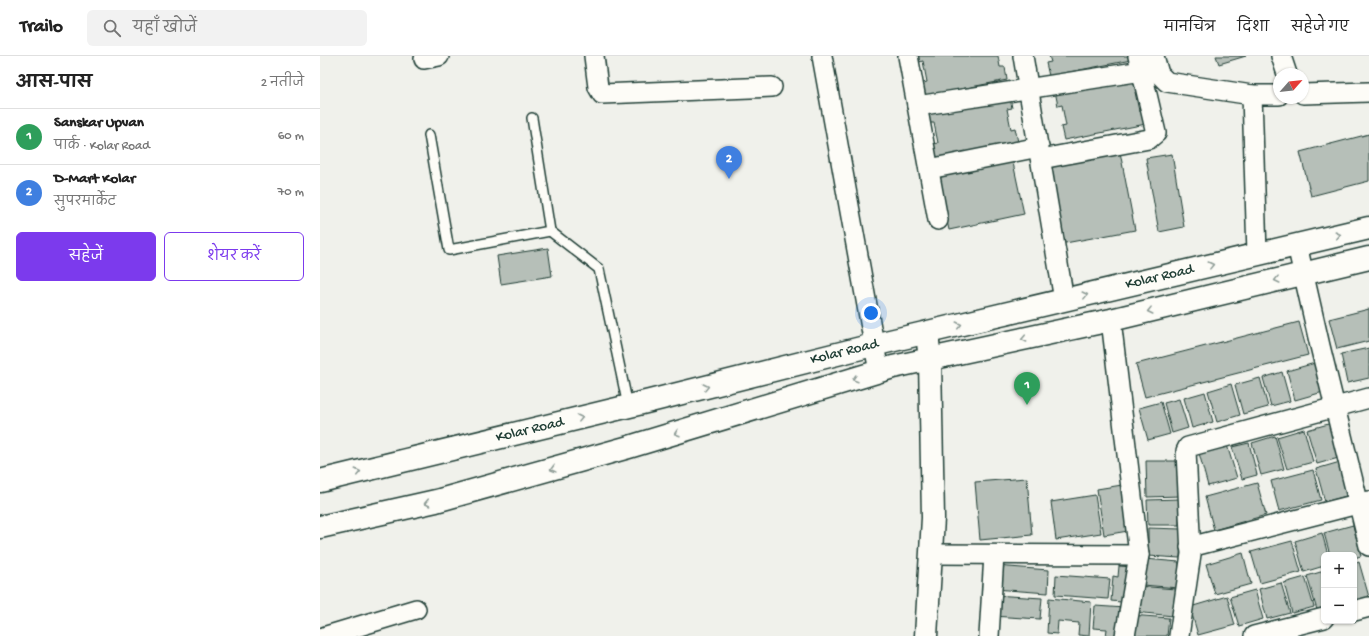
<!DOCTYPE html>
<html lang="hi">
<head>
<meta charset="utf-8">
<style>
  :root { --surface:#fff; --page:#f2f2f2; --text:#222; --muted:#767676; --line:#e0e0e0; --accent:#7c3aed }
  body { margin:0; font-family:"Gochi Hand","Playpen Sans Deva",sans-serif; background:var(--page); color:var(--text) }
  .controls { position:absolute; right:12px; bottom:12px; display:grid; overflow:hidden; border-radius:6px; box-shadow:0 1px 3px #0004 }
  .controls button { width:36px; height:36px; display:grid; place-items:center; padding:0; border:0; border-bottom:1px solid var(--line); background:var(--surface); color:var(--text); font:20px sans-serif }
  .compass { position:absolute; left:953px; top:12px; width:36px; height:36px; border-radius:50%; background:var(--surface); box-shadow:0 1px 3px #0004; rotate:63deg }
  .you { position:absolute; left:551px; top:257px; width:14px; height:14px; margin:-10px; border:3px solid #fff; border-radius:50%; background:#1a73e8; box-shadow:0 0 0 6px #1a73e833 }
  .badge { display:grid; place-items:center; width:26px; height:26px; border-radius:50%; background:var(--accent); color:#fff; font-size:13px; font-weight:700 }
  .pin { position:absolute; translate:-50% -33px; filter:drop-shadow(0 1px 2px #0008) }
  .pin::after { content:''; position:absolute; top:21px; width:14px; height:12px; background:inherit; clip-path:polygon(0 0,100% 0,50% 100%) }
  .list { margin:0; padding:0; list-style:none }
  h2 { display:flex; justify-content:space-between; align-items:center; height:52px; margin:0; padding:0 16px; font-size:17px }
  h2 small { font-size:13px; font-weight:400; color:var(--muted) }
  .list li { display:grid; grid-template-columns:26px 1fr auto; gap:12px; align-items:center; box-sizing:border-box; height:56px; padding:0 16px; border-top:1px solid var(--line) }
  .list b { display:block; font-size:15px; white-space:nowrap }
  .list p { margin:0; font-size:13px; white-space:nowrap; color:var(--muted) }
  .list em { font-size:13px; font-style:normal; color:var(--muted) }
  .actions { display:flex; gap:8px; padding:12px 16px }
  .actions a { flex:1; padding:9px 0; border:1px solid var(--accent); border-radius:6px; text-align:center; font-size:14px; color:var(--accent) }
  .actions .main { background:var(--accent); color:#fff }
  .icon { flex:none; width:22px; height:22px; fill:none; stroke:currentColor; stroke-width:2; stroke-linecap:round; stroke-linejoin:round }
  .map { position:relative; flex:none; width:1049px; height:580px; overflow:hidden }
  header { display:flex; align-items:center; gap:24px; box-sizing:border-box; height:56px; padding:0 20px; background:var(--surface); border-bottom:1px solid var(--line) }
  header strong { font-size:19px }
  nav { display:flex; gap:22px; margin-inline-start:auto; font-size:14px }
  .search { width:280px; height:36px; background:var(--page); display:flex; align-items:center; gap:10px; box-sizing:border-box; padding:0 14px; border-radius:6px; color:var(--muted); font-size:15px }
  main { display:flex }
  aside { flex:1; background:var(--surface) }
  .map>svg:first-child { display:block }
  .building { fill:#b6bfb8; stroke:#1f3d34 }
  .lines { fill:none; stroke-linecap:round; stroke-linejoin:round }
  .service-casing { stroke:#1f3d34; stroke-width:12 }
  .minor-casing { stroke:#1f3d34; stroke-width:22 }
  .tertiary-casing { stroke:#1f3d34; stroke-width:25 }
  .secondary-casing { stroke:#1f3d34; stroke-width:25 }
  .service { stroke:#fdfcf7; stroke-width:9 }
  .minor { stroke:#fdfcf7; stroke-width:19 }
  .tertiary { stroke:#fdfcf7; stroke-width:22 }
  .secondary { stroke:#fdfcf7; stroke-width:22 }
  .oneway { stroke:#8e9c96 }
  .labels { text-anchor:middle; dominant-baseline:central; stroke-width:4; stroke-linejoin:round; paint-order:stroke }
  .street-label { font-size:15px; fill:#1f3d34; stroke:#fdfcf7 }
</style>
</head>
<body>
<header>
<strong>Trailo</strong>
<div class="search"><svg class="icon" aria-label="search" viewBox="0 0 24 24"><circle cx="10" cy="10" r="6"/><path d="M15 15l6 6"/></svg>यहाँ खोजें</div>
<nav><a>मानचित्र</a><a>दिशा</a><a>सहेजे गए</a></nav>
</header>
<main>
<aside>
<h2>आस-पास<small>2 नतीजे</small></h2>
<ul class="list">
<li><span class="badge" style="background:#2e9e5b">1</span><div><b>Sanskar Upvan</b><p>पार्क · Kolar Road</p></div><em>60 m</em></li>
<li><span class="badge" style="background:#3f7fe0">2</span><div><b>D-Mart Kolar</b><p>सुपरमार्केट</p></div><em>70 m</em></li>
</ul>
<div class="actions"><a class="main">सहेजें</a><a>शेयर करें</a></div>
</aside>
<div class="map">
<svg width="1049" height="580" viewBox="0 0 1049 580">
  <rect width="100%" height="100%" fill="#f0f1eb"/>
  <filter id="ink" filterUnits="userSpaceOnUse"><feTurbulence type="fractalNoise" baseFrequency=".025" numOctaves="2"/><feDisplacementMap in="SourceGraphic" scale="8" xChannelSelector="R" yChannelSelector="G"/><feConvolveMatrix kernelMatrix="1 2 1 2 8 2 1 2 1" color-interpolation-filters="sRGB"/></filter>
  <g filter="url(#ink)">
    <g class="building">
      <polygon points="598,0 678,0 680,11 685,11 687,24 605,40 603,27 607,26 603,5 599,6"/>
      <polygon points="729,0 810,0 811,4 729,20 726,7 731,6"/>
      <polygon points="896,0 926,0 899,8"/>
      <polygon points="817,19 820,35 815,36 819,55 823,55 826,68 744,84 741,71 746,70 742,49 738,50 735,35"/>
      <polygon points="689,37 692,52 687,53 691,73 695,72 698,86 616,102 613,88 618,87 614,67 610,67 607,53"/>
      <polygon points="1049,78 1049,125 991,140 980,96"/>
      <polygon points="800,96 815,174 740,188 725,110"/>
      <polygon points="852,98 864,171 839,176 826,102"/>
      <polygon points="692,102 704,158 629,174 617,119"/>
      <polygon points="228,192 232,220 181,228 177,200"/>
      <polygon points="1049,253 1049,285 1017,293 1009,263"/>
      <polygon points="979,266 988,299 825,341 816,308"/>
      <polygon points="1049,292 1049,322 1027,327 1021,298"/>
      <polygon points="995,307 1003,336 975,344 967,315"/>
      <polygon points="962,316 970,345 951,350 943,322"/>
      <polygon points="940,322 948,351 923,358 915,329"/>
      <polygon points="911,328 920,359 897,366 888,335"/>
      <polygon points="885,336 893,366 872,372 864,342"/>
      <polygon points="859,343 868,372 852,377 844,347"/>
      <polygon points="841,346 850,378 828,384 819,352"/>
      <polygon points="1012,367 1022,401 997,408 987,374"/>
      <polygon points="984,373 993,406 967,413 957,381"/>
      <polygon points="955,380 964,413 941,419 932,387"/>
      <polygon points="929,387 937,419 922,423 912,391"/>
      <polygon points="907,389 917,422 888,430 879,397"/>
      <polygon points="826,405 859,405 860,440 827,441"/>
      <polygon points="1020,406 1030,439 1005,446 996,413"/>
      <polygon points="993,414 1001,444 959,455 951,425"/>
      <polygon points="707,422 712,479 660,484 655,426"/>
      <polygon points="937,427 946,459 894,474 885,441"/>
      <polygon points="802,429 808,475 784,479 777,433"/>
      <polygon points="775,439 781,477 736,484 731,446"/>
      <polygon points="859,443 859,469 828,469 827,444"/>
      <polygon points="1033,469 1041,500 1034,502 1034,499 1010,499 1004,477"/>
      <polygon points="828,472 861,473 860,502 828,500"/>
      <polygon points="1002,477 1008,499 1004,499 1004,510 984,516 975,485"/>
      <polygon points="972,485 981,516 940,527 931,496"/>
      <polygon points="923,497 931,528 895,538 886,508"/>
      <polygon points="825,503 859,506 858,532 823,529"/>
      <polygon points="1039,506 1049,541 1034,545 1034,508"/>
      <polygon points="675,510 729,514 728,537 674,533"/>
      <polygon points="799,510 813,511 811,547 791,545 793,520 798,521"/>
      <polygon points="1004,515 1004,552 997,554 987,520"/>
      <polygon points="736,519 790,523 788,543 735,539"/>
      <polygon points="985,521 994,551 972,557 964,527"/>
      <polygon points="961,527 970,557 947,563 939,533"/>
      <polygon points="817,530 856,533 853,560 815,556"/>
      <polygon points="935,534 943,563 919,570 910,541"/>
      <polygon points="673,539 722,542 720,563 672,560"/>
      <polygon points="907,540 915,569 878,579 870,551"/>
      <polygon points="729,542 771,546 769,580 758,579 759,567 738,565 737,578 727,577"/>
      <polygon points="775,550 805,552 798,580 786,580 787,573 773,572"/>
      <polygon points="811,559 849,562 847,580 809,580"/>
    </g>
    <g class="lines">
      <defs>
        <g id="service">
          <polyline points="212,62 230,175 279,213 308,350"/>
          <polyline points="109,79 129,194 230,175"/>
        </g>
        <g id="minor">
          <polyline points="274,0 278,31 282,38 452,31"/>
          <polyline points="502,0 559,316"/>
          <polyline points="588,0 618,164"/>
          <polyline points="703,0 744,244"/>
          <polyline points="834,0 839,18 847,26 932,39"/>
          <polyline points="961,0 967,18"/>
          <polyline points="104,3 119,0"/>
          <polyline points="983,38 1049,36"/>
          <polyline points="597,50 822,15"/>
          <polyline points="721,103 829,83 836,77 818,0"/>
          <polyline points="609,113 719,91"/>
          <polyline points="977,189 1000,290 1049,490"/>
          <polyline points="937,198 932,39 959,39"/>
          <polyline points="791,264 819,499 805,580"/>
          <polyline points="870,491 1049,445"/>
          <polyline points="611,498 819,499"/>
          <polyline points="1034,555 1049,551"/>
          <polyline points="6,580 96,553"/>
          <polyline points="669,580 674,499"/>
          <polyline points="859,580 871,498 866,395 868,391 1049,342"/>
          <polyline points="934,580 1004,562"/>
        </g>
        <polyline id="tertiary" points="606,580 613,462 610,304 607,277"/>
        <g id="secondary">
          <path id="s1" d="M 0,425 L 330,345 L 553,289 L 1049,172"/>
          <polyline points="0,471 116,445 309,391 573,311 791,264 1049,202"/>
        </g>
      </defs>
      <use href="#service" class="service-casing"/>
      <use href="#minor" class="minor-casing"/>
      <use href="#tertiary" class="tertiary-casing"/>
      <use href="#secondary" class="secondary-casing"/>
      <use href="#service" class="service"/>
      <use href="#minor" class="minor"/>
      <use href="#tertiary" class="tertiary"/>
      <use href="#secondary" class="secondary"/>
    </g>
    <defs><path id="oneway-chevron" d="M-2-3.5L2.5 0L-2 3.5" fill="none" stroke-width="1.6" stroke-linecap="round" stroke-linejoin="round"/></defs>
    <g class="oneway">
      <use href="#oneway-chevron" transform="translate(1018 179) rotate(-13)"/>
      <use href="#oneway-chevron" transform="translate(891 209) rotate(-14)"/>
      <use href="#oneway-chevron" transform="translate(957 224) rotate(166)"/>
      <use href="#oneway-chevron" transform="translate(765 239) rotate(-14)"/>
      <use href="#oneway-chevron" transform="translate(830 255) rotate(166)"/>
      <use href="#oneway-chevron" transform="translate(639 269) rotate(-13)"/>
      <use href="#oneway-chevron" transform="translate(704 283) rotate(168)"/>
      <use href="#oneway-chevron" transform="translate(535 323) rotate(163)"/>
      <use href="#oneway-chevron" transform="translate(386 331) rotate(-14)"/>
      <use href="#oneway-chevron" transform="translate(260 362) rotate(-14)"/>
      <use href="#oneway-chevron" transform="translate(357 377) rotate(163)"/>
      <use href="#oneway-chevron" transform="translate(233 413) rotate(165)"/>
      <use href="#oneway-chevron" transform="translate(38 416) rotate(-13)"/>
      <use href="#oneway-chevron" transform="translate(107 447) rotate(168)"/>
    </g>
  </g>
  <g class="labels">
    <g class="street-label">
      <text stroke="none"><textPath href="#s1" startOffset="864">Kolar Road</textPath></text>
      <text stroke="none"><textPath href="#s1" startOffset="540">Kolar Road</textPath></text>
      <text stroke="none"><textPath href="#s1" startOffset="216">Kolar Road</textPath></text>
    </g>
  </g>
</svg>
<div class="controls">
<button>+</button>
<button>−</button>
</div>
<svg class="compass" viewBox="-18 -18 36 36"><path d="M0-13l5 13h-10z" fill="#e53935"/><path d="M0 13l5-13h-10z" fill="#767676"/></svg>
<div class="you"></div>
<div class="pin badge" style="left:707px;top:349px;background:#2e9e5b">1</div>
<div class="pin badge" style="left:409px;top:123px;background:#3f7fe0">2</div>
</div>
</main>
</body>
</html>
